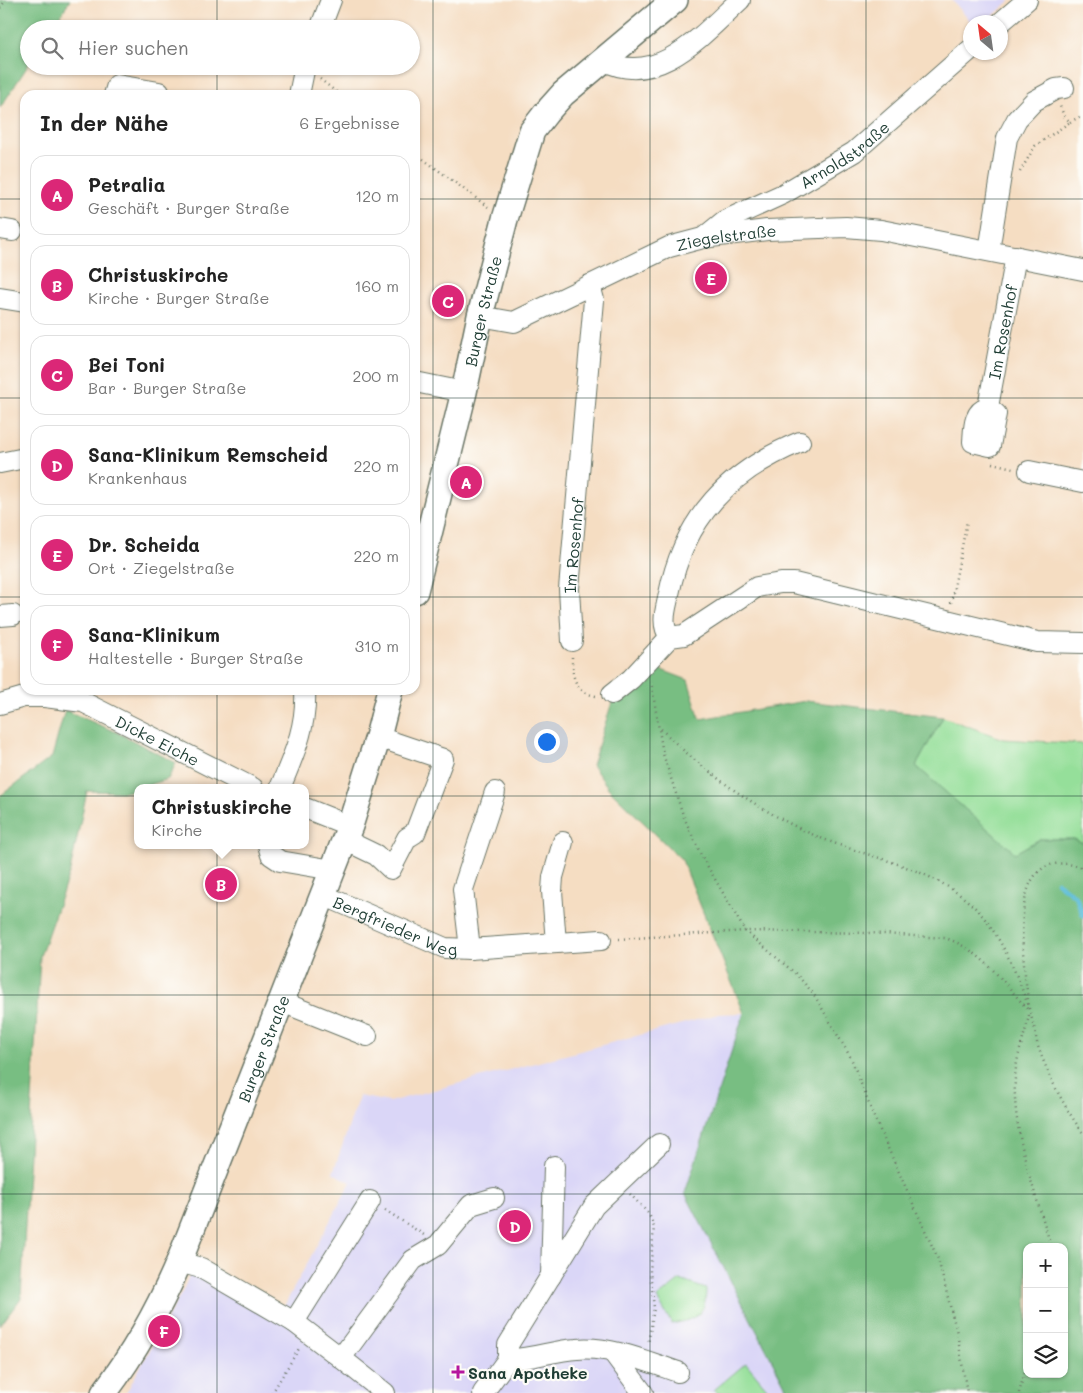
<!DOCTYPE html>
<html lang="de">
<head>
<meta charset="utf-8">
<style>
  :root { --surface:#fff; --page:#f2f2f2; --text:#222; --muted:#767676; --line:#e0e0e0; --accent:#db2777 }
  body { margin:0; font-family:Mali,sans-serif; background:var(--page); color:var(--text) }
  .controls { position:absolute; right:15px; bottom:15px; display:grid; overflow:hidden; border-radius:10px; box-shadow:0 1px 4px #0004 }
  .controls button { width:45px; height:45px; display:grid; place-items:center; padding:0; border:0; border-bottom:1px solid var(--line); background:var(--surface); color:var(--text); font:25px sans-serif }
  .compass { position:absolute; left:963px; top:15px; width:45px; height:45px; border-radius:50%; background:var(--surface); box-shadow:0 1px 4px #0004; rotate:331deg }
  .you { position:absolute; left:546px; top:741px; width:18px; height:18px; margin:-12px; border:4px solid #fff; border-radius:50%; background:#1a73e8; box-shadow:0 0 0 8px #1a73e833 }
  .badge { display:grid; place-items:center; width:32px; height:32px; border-radius:50%; background:var(--accent); color:#fff; font-size:16px; font-weight:700 }
  .pin { position:absolute; translate:-50% -50%; border:2px solid #fff; box-shadow:0 1px 5px #0006 }
  .popup { position:absolute; left:134px; top:784px; width:175px; height:65px; box-sizing:border-box; display:grid; place-content:center; border-radius:10px; background:var(--surface); filter:drop-shadow(0 1px 4px #0005); font-size:16px; white-space:nowrap; color:var(--muted) }
  .popup b { font-size:19px; color:var(--text) }
  .popup::after { content:''; position:absolute; left:50%; top:100%; margin-left:-10px; border:10px solid transparent; border-top-color:var(--surface) }
  .list { margin:0; padding:0; list-style:none }
  h2 { display:flex; justify-content:space-between; align-items:center; height:65px; margin:0; padding:0 20px; font-size:21px }
  h2 small { font-size:16px; font-weight:400; color:var(--muted) }
  .list li { display:grid; grid-template-columns:32px 1fr auto; gap:15px; align-items:center; box-sizing:border-box; height:80px; margin:0 10px 10px; padding:0 10px; border:1px solid var(--line); border-radius:15px }
  .list b { display:block; font-size:19px; white-space:nowrap }
  .list p { margin:0; font-size:16px; white-space:nowrap; color:var(--muted) }
  .list em { font-size:16px; font-style:normal; color:var(--muted) }
  .icon { flex:none; width:28px; height:28px; fill:none; stroke:currentColor; stroke-width:2; stroke-linecap:round; stroke-linejoin:round }
  .map { position:relative; flex:none; width:1083px; height:1393px; overflow:hidden }
  .search { position:absolute; background:var(--surface); box-shadow:0 1px 4px #0004; left:20px; top:20px; width:400px; height:55px; display:flex; align-items:center; gap:12px; box-sizing:border-box; padding:0 18px; border-radius:28px; color:var(--muted); font-size:19px }
  .panel { position:absolute; background:var(--surface); box-shadow:0 1px 4px #0004; left:20px; top:90px; width:400px; height:605px; border-radius:15px }
  .map>svg:first-child { display:block }
  .built { fill:#dad6f7 }
  .green { fill:#95df9a; stroke:#5a8e67 }
  .forest { fill:#78be82; stroke:#4c7e5b; fill-rule:evenodd }
  .lines { fill:none; stroke-linecap:round; stroke-linejoin:round }
  .stream { stroke:#5dbedb; stroke-width:4.5 }
  .minor-casing { stroke:#6a7566; stroke-width:22 }
  .major-casing { stroke:#6a7566; stroke-width:28 }
  .path { stroke:#6a7566; stroke-width:2.5; stroke-dasharray:1 4; stroke-linecap:butt }
  .minor { stroke:#fff; stroke-width:20 }
  .major { stroke:#fff; stroke-width:25 }
  .grid { fill:none; stroke:#1f3d34; stroke-width:1; stroke-opacity:0.55 }
  .poi-dot { fill:#b5179e; stroke:#fdfcf7; stroke-width:2 }
  .labels { text-anchor:middle; dominant-baseline:central; stroke-width:4.5; stroke-linejoin:round; paint-order:stroke }
  .street-label { font-size:16px; fill:#1f3d34; stroke:#fdfcf7 }
  .poi-label { font-size:16px; font-weight:bold; fill:#1f3d34; stroke:#fdfcf7; text-anchor:start }
</style>
</head>
<body>
<div class="map">
<svg width="1083" height="1393" viewBox="0 0 1083 1393">
  <rect width="100%" height="100%" fill="#fdfcf7"/>
  <filter id="ink" filterUnits="userSpaceOnUse"><feTurbulence type="fractalNoise" baseFrequency=".02" numOctaves="2"/><feDisplacementMap in="SourceGraphic" scale="10" xChannelSelector="R" yChannelSelector="G"/><feConvolveMatrix kernelMatrix="1 2 1 2 8 2 1 2 1" color-interpolation-filters="sRGB"/></filter>
  <filter id="wash" filterUnits="userSpaceOnUse"><feTurbulence type="fractalNoise" baseFrequency=".0096" numOctaves="4" result="noise"/><feDisplacementMap in="SourceGraphic" scale="20" xChannelSelector="R" yChannelSelector="G"/><feGaussianBlur stdDeviation="1.12" result="paint"/><feColorMatrix in="noise" values="0 0 0 0 0 0 0 0 0 0 0 0 0 0 0 0 0 1.4 0 .05"/><feComposite in="paint" operator="in"/></filter>
  <g filter="url(#wash)">
    <rect width="100%" height="100%" fill="#f5ddc2"/>
    <g class="built">
      <polygon points="952,0 1011,0 986,22 971,22"/>
      <polygon points="744,1013 685,1193 789,1393 633,1393 631,1388 626,1393 126,1393 183,1290 196,1260 282,1310 351,1182 333,1173 359,1096 389,1102 719,1014"/>
    </g>
    <g class="green">
      <polygon points="943,717 1003,739 1083,744 1083,843 1074,839 1040,839 1015,853 916,766"/>
      <path d="M 680,1280 L 706,1289 C 706,1315 696,1319 672,1324 L 657,1298 Z"/>
      <polygon points="746,1363 771,1393 717,1393 714,1390"/>
    </g>
    <g class="forest">
      <polygon points="0,0 70,0 52,29 29,29 29,64 0,108"/>
      <path d="M 651,666 L 688,680 L 700,719 L 806,701 L 943,717 L 916,766 L 1015,853 L 1040,839 L 1074,839 L 1083,843 L 1083,1393 L 789,1393 L 685,1193 L 744,1013 L 682,860 L 609,789 L 592,765 L 614,696 ZM 1027,1247 L 1064,1247 L 1064,1374 L 1027,1374 Z"/>
      <polygon points="65,710 118,733 176,763 168,779 126,792 87,791 70,871 40,956 21,1298 0,1326 0,796 52,757"/>
    </g>
    <g class="lines">
      <polyline class="stream" points="1057,882 1076,897 1083,915"/>
    </g>
  </g>
  <g filter="url(#ink)">
    <g class="lines">
      <defs>
        <g id="minor">
          <polyline points="1000,23 1027,0"/>
          <polyline points="320,29 331,0"/>
          <path d="M 603,60 C 657,89 703,34 740,0"/>
          <polyline points="114,95 117,85 159,92 158,95"/>
          <polyline points="299,95 305,66"/>
          <polyline points="0,229 12,231"/>
          <path id="s1" d="M 703,238 L 724,221 L 783,194 L 854,152 L 970,50"/>
          <polyline points="989,251 1007,138 1017,119 1034,101 1056,89 1064,88"/>
          <polyline points="0,298 25,302"/>
          <path id="s2" d="M 480,316 L 514,322 L 669,247 L 703,238 L 767,230 L 846,227 L 881,230 L 1083,270"/>
          <polyline points="415,382 464,392"/>
          <path id="s3" d="M 988,407 L 996,414 L 990,446 L 973,442 C 974,428 973,412 988,407 L 1016,256"/>
          <polyline points="0,463 25,458"/>
          <polyline points="1029,471 1083,482"/>
          <polyline points="0,616 13,615"/>
          <path d="M 670,637 C 660,624 666,609 669,594 C 684,518 729,471 800,442"/>
          <path id="s4" d="M 572,641 L 569,589 L 594,300 L 590,285"/>
          <polyline points="612,694 631,679 670,637 684,635 757,587 781,583 794,583 1037,642 1083,643"/>
          <path id="s5" d="M 0,704 L 24,697 L 45,697 L 83,702 L 253,788"/>
          <path d="M 280,788 C 294,754 307,727 305,690"/>
          <polyline points="305,808 350,826"/>
          <polyline points="345,840 376,855 391,869 407,838 415,833 443,759 378,737"/>
          <polyline points="268,845 271,855 280,861 333,870"/>
          <path id="s6" d="M 323,895 L 445,948 L 470,949 L 601,940"/>
          <polyline points="556,943 552,891 553,877 563,842"/>
          <polyline points="470,949 463,889 495,792"/>
          <polyline points="282,1002 367,1036"/>
          <polyline points="179,1262 201,1268 294,1322 370,1201"/>
          <polyline points="551,1276 554,1166"/>
          <polyline points="294,1322 341,1358 413,1260 438,1245 471,1205 494,1198"/>
          <polyline points="614,1354 643,1393"/>
          <polyline points="341,1358 385,1393"/>
          <polyline points="508,1359 508,1345 594,1206 659,1144"/>
          <path d="M 483,1393 L 508,1359 C 531,1360 553,1350 577,1349 C 610,1346 646,1361 678,1372"/>
        </g>
        <g id="major">
          <path id="s7" d="M 415,591 L 464,392 L 480,316 L 505,219 L 532,131 L 546,113 L 563,94 L 675,0"/>
          <path id="s8" d="M 104,1393 C 135,1352 159,1309 179,1262 L 350,826 L 378,737 L 390,690"/>
        </g>
      </defs>
      <use href="#minor" class="minor-casing"/>
      <use href="#major" class="major-casing"/>
      <g class="path">
        <polyline points="0,8 6,0"/>
        <polyline points="320,79 340,95"/>
        <polyline points="1070,122 1083,115"/>
        <polyline points="415,153 488,207"/>
        <polyline points="1020,172 1035,146 1070,122 1064,116 1060,106"/>
        <polyline points="992,463 1013,468"/>
        <polyline points="951,603 967,521"/>
        <path d="M 572,657 C 572,676 574,692 596,696"/>
        <polyline points="651,681 663,754 683,815 701,855 745,931 796,974 813,993 851,1058 874,1117 938,1259 957,1333 967,1393"/>
        <path d="M 661,729 C 705,773 759,811 816,836 C 867,858 928,865 971,904 C 1000,929 1025,990 1034,1027 C 1036,1034 1036,1042 1039,1049 C 1049,1077 1065,1109 1083,1133"/>
        <path d="M 619,939 L 745,931 L 869,933 L 945,938 C 981,949 1005,984 1029,1011"/>
        <path d="M 1029,1009 C 1025,966 1000,838 1083,868"/>
        <path d="M 1029,1015 C 1025,1036 1016,1056 1015,1078 C 1012,1136 1036,1192 1051,1247"/>
        <polyline points="630,1194 649,1214 654,1227 650,1271 654,1308 648,1344"/>
        <polyline points="385,1210 424,1235"/>
        <polyline points="272,1393 300,1347"/>
        <polyline points="1019,1393 1027,1364"/>
      </g>
      <use href="#minor" class="minor"/>
      <use href="#major" class="major"/>
    </g>
  </g>
  <path class="grid" d="M 217,0 L 217,29M 433,0 L 433,1393M 650,0 L 650,1393M 866,0 L 866,1393M 217,66 L 217,95M 0,199 L 25,199M 415,199 L 1083,199M 0,398 L 25,398M 415,398 L 1083,398M 0,597 L 25,597M 415,597 L 1083,597M 217,690 L 217,1393M 0,796 L 1083,796M 0,995 L 1083,995M 0,1194 L 1083,1194"/>
  <path class="poi-dot" d="M455.5 1364.5h5v5h5v5h-5v5h-5v-5h-5v-5h5z"/>
  <g class="labels">
    <g class="street-label">
      <text stroke="none"><textPath href="#s1" startOffset="165">Arnoldstraße</textPath></text>
      <text stroke="none"><textPath href="#s2" startOffset="265">Ziegelstraße</textPath></text>
      <text stroke="none"><textPath href="#s7" startOffset="288">Burger Straße</textPath></text>
      <text stroke="none"><textPath href="#s3" startOffset="178">Im Rosenhof</textPath></text>
      <text stroke="none"><textPath href="#s4" startOffset="96">Im Rosenhof</textPath></text>
      <text stroke="none"><textPath href="#s5" startOffset="168">Dicke Eiche</textPath></text>
      <text stroke="none"><textPath href="#s6" startOffset="79">Bergfrieder Weg</textPath></text>
      <text stroke="none"><textPath href="#s8" startOffset="381">Burger Straße</textPath></text>
    </g>
    <g class="poi-label">
      <text x="468" y="1372">Sana Apotheke</text>
    </g>
  </g>
</svg>
<div class="controls">
<button>+</button>
<button>−</button>
<button><svg class="icon" aria-label="layers" viewBox="0 0 24 24"><path d="M12 4l9 5-9 5-9-5zM3 14l9 5 9-5"/></svg></button>
</div>
<svg class="compass" viewBox="-18 -18 36 36"><path d="M0-13l5 13h-10z" fill="#e53935"/><path d="M0 13l5-13h-10z" fill="#767676"/></svg>
<div class="you"></div>
<div class="pin badge" style="left:466px;top:482px">A</div>
<div class="pin badge" style="left:221px;top:884px">B</div>
<div class="popup"><b>Christuskirche</b>Kirche</div>
<div class="pin badge" style="left:448px;top:301px">C</div>
<div class="pin badge" style="left:515px;top:1226px">D</div>
<div class="pin badge" style="left:711px;top:278px">E</div>
<div class="pin badge" style="left:164px;top:1331px">F</div>
<div class="search"><svg class="icon" aria-label="search" viewBox="0 0 24 24"><circle cx="10" cy="10" r="6"/><path d="M15 15l6 6"/></svg>Hier suchen</div>
<section class="panel">
<h2>In der Nähe<small>6 Ergebnisse</small></h2>
<ul class="list">
<li><span class="badge">A</span><div><b>Petralia</b><p>Geschäft · Burger Straße</p></div><em>120 m</em></li>
<li><span class="badge">B</span><div><b>Christuskirche</b><p>Kirche · Burger Straße</p></div><em>160 m</em></li>
<li><span class="badge">C</span><div><b>Bei Toni</b><p>Bar · Burger Straße</p></div><em>200 m</em></li>
<li><span class="badge">D</span><div><b>Sana-Klinikum Remscheid</b><p>Krankenhaus</p></div><em>220 m</em></li>
<li><span class="badge">E</span><div><b>Dr. Scheida</b><p>Ort · Ziegelstraße</p></div><em>220 m</em></li>
<li><span class="badge">F</span><div><b>Sana-Klinikum</b><p>Haltestelle · Burger Straße</p></div><em>310 m</em></li>
</ul>
</section>
</div>
</body>
</html>
